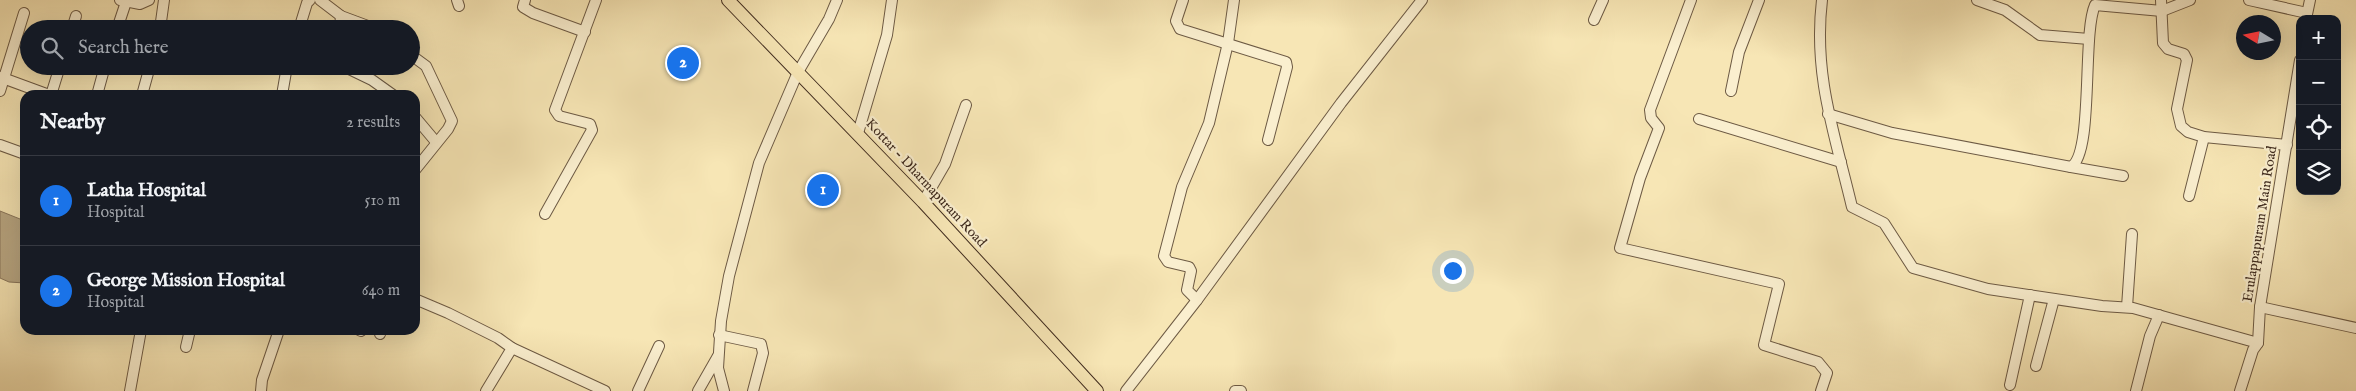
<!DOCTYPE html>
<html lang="en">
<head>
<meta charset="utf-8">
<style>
  :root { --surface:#171b24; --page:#20242c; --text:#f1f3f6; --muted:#9ea1a6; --line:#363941; --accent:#1a73e8 }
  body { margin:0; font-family:"IM FELL English",serif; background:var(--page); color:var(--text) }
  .controls { position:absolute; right:15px; top:15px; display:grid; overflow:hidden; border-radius:10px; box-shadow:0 5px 20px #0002 }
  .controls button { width:45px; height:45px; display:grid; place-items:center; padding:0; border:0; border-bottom:1px solid var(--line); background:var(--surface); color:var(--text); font:25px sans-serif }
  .compass { position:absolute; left:2236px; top:15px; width:45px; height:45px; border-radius:50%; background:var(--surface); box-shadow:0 5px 20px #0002; rotate:280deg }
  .you { position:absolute; left:1452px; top:270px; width:18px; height:18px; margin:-12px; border:4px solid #fff; border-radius:50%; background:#1a73e8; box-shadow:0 0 0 8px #1a73e833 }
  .badge { display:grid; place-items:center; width:32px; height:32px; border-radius:50%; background:var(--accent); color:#fff; font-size:16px; font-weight:700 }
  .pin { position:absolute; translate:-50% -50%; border:2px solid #fff; box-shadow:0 1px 5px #0006 }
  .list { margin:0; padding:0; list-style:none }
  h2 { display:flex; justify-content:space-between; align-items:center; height:65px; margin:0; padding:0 20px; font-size:21px }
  h2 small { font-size:16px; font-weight:400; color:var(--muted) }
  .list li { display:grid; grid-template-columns:32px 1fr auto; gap:15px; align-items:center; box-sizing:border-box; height:90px; padding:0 20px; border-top:1px solid var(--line) }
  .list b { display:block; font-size:19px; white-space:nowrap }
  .list p { margin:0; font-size:16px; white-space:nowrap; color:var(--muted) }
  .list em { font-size:16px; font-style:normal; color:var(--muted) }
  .icon { flex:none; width:28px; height:28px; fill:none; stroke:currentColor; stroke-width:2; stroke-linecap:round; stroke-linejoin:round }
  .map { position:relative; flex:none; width:2356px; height:391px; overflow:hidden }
  .search { position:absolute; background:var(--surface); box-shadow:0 5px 20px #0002; left:20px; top:20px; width:400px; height:55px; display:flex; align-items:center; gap:12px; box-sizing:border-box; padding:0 18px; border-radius:28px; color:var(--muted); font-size:19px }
  .panel { position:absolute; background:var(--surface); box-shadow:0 5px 20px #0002; left:20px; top:90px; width:400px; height:245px; border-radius:15px }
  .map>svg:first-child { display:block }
  .water { fill:#b8a682; stroke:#88755a }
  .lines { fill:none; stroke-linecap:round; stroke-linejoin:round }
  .minor-casing { stroke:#6d5a44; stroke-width:12 }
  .major-casing { stroke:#3f2b1e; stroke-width:14 }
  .minor { stroke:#faefcf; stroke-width:10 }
  .major { stroke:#f7e6b5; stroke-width:12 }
  .labels { text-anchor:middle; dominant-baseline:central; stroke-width:4.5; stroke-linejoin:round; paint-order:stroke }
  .street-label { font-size:14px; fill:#3f2b1e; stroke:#faefcf }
</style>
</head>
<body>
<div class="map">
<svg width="2356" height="391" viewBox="0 0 2356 391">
  <rect width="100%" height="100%" fill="#f7e6b5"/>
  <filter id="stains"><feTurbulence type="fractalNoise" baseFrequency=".004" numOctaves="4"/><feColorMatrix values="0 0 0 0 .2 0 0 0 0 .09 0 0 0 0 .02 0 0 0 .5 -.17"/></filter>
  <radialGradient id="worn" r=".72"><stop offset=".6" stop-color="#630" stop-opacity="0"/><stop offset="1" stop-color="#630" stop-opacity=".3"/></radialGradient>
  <polygon class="water" points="0,211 25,221 25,283 9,282 0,278"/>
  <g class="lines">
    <defs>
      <g id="minor">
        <polyline points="120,0 140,4 149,0"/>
        <polyline points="320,0 341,16"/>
        <polyline points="457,0 459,6"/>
        <polyline points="525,0 523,7 533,13 585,32"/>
        <polyline points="1183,0 1176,21 1180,29 1286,62 1287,67 1268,140"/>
        <polyline points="1691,0 1650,110 1651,118 1659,128 1640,178 1620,248 1779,284 1764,345 1818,362 1827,373 1821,391"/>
        <path d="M 1822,0 C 1813,75 1835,135 1852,207 L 1884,223 L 1913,268 L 1988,289 L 2102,306 L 2133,308 L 2258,343"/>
        <polyline points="1977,0 2005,10 2040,35 2089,39"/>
        <polyline points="2161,0 2163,43 2168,49 2184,54 2187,60 2177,109 2181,126 2188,132 2204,137 2287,145"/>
        <polyline points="2249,0 2307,13"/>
        <polyline points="2306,19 2310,0"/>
        <polyline points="1594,20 1603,0"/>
        <polyline points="72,29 76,16"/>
        <polyline points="117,29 126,2"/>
        <polyline points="160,29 164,0"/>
        <polyline points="299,29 307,3 310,0"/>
        <polyline points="340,29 341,16 376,29"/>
        <polyline points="411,55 426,66 452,121 448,129 415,170"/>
        <polyline points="343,66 372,80 393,95"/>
        <polyline points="0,77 49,95"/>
        <polyline points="0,91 24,13"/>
        <polyline points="1731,91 1739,52 1759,0"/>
        <polyline points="51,95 60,66"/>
        <polyline points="97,95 105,66"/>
        <polyline points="142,95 150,66"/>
        <polyline points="282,95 287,66"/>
        <path d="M 1828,114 L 1892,133 L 2071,167 C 2094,153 2082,34 2095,5 L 2162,11 L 2190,0"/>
        <polyline points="415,117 436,142"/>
        <polyline points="1699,119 1841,162"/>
        <polyline points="858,133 887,35 892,0"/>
        <polyline points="0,145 25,154"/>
        <polyline points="2071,167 2123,176"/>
        <polyline points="2189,196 2204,137"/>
        <polyline points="923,202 945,164 966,105"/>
        <polyline points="545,214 592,130 590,124 559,116 555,110 596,0"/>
        <polyline points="415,299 448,313 498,338 512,348 605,391"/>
        <polyline points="1197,300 1187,290 1191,271 1189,267 1168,262 1164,256 1182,187 1209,123 1228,43 1234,0"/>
        <polyline points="2127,307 2132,234"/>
        <polyline points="2260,307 2356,328"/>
        <polyline points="359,330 361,331"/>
        <polyline points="380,334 381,330"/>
        <polyline points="719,335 761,344 763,353 753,391"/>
        <polyline points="186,347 190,330"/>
        <polyline points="2036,366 2054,299"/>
        <polyline points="2010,385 2030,295"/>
        <polyline points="130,391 141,330"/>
        <polyline points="261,391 262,380 279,330"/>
        <polyline points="486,391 512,348"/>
        <polyline points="638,391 659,346"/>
        <polyline points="698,391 718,356"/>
        <polyline points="724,391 718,368 721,321 729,276 759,163 798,72 829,19 837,0"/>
        <polyline points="1126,391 1197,300 1341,103 1422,0"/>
        <polyline points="1235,391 1241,391"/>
        <polyline points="2136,391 2150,336 2159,315"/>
        <polyline points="2240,391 2253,350 2258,343 2260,307 2300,60"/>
      </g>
      <polyline id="major" points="728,0 923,202 1097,391"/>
    </defs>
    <use href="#minor" class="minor-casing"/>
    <use href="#major" class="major-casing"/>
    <use href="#minor" class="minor"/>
    <use href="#major" class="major"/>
  </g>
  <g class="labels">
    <g class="street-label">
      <text transform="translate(926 183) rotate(47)">Kottar - Dharmapuram Road</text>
      <text transform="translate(2260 224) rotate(-81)">Erulappapuram Main Road</text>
    </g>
  </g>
  <rect width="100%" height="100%" filter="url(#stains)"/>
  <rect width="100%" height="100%" fill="url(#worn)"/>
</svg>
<div class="controls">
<button>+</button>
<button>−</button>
<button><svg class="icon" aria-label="locate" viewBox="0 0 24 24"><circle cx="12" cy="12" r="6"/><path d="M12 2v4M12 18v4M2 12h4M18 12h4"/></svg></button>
<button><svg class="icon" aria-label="layers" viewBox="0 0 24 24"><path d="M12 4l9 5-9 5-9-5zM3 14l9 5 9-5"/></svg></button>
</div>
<svg class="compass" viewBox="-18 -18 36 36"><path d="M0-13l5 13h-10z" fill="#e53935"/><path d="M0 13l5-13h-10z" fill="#9ea1a6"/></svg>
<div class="you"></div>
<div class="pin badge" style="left:823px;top:190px">1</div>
<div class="pin badge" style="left:683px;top:63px">2</div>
<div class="search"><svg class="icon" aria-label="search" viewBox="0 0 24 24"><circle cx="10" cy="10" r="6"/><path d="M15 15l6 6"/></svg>Search here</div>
<section class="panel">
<h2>Nearby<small>2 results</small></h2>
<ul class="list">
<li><span class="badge">1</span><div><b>Latha Hospital</b><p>Hospital</p></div><em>510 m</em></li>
<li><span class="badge">2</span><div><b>George Mission Hospital</b><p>Hospital</p></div><em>640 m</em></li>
</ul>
</section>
</div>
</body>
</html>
